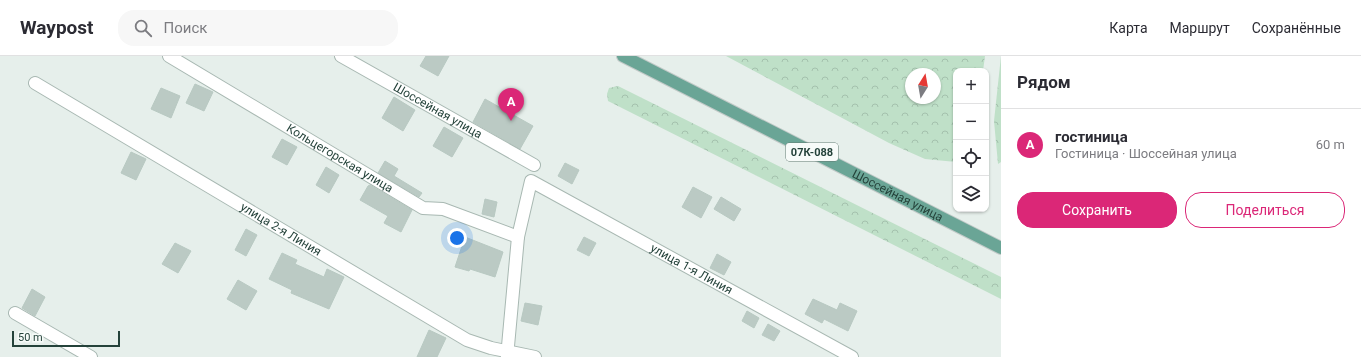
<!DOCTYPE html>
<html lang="ru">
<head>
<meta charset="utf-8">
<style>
  :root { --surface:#fff; --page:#f7f7f7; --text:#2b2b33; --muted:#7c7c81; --line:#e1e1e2; --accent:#db2777 }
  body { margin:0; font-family:Roboto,sans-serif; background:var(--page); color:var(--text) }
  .controls { position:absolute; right:12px; top:12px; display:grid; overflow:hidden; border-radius:8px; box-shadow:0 1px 3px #0004 }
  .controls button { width:36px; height:36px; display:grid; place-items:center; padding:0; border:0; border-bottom:1px solid var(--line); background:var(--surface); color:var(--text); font:20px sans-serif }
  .compass { position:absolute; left:905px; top:12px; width:36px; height:36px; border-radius:50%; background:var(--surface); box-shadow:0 1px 3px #0004; rotate:11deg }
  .scale { position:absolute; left:12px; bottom:10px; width:108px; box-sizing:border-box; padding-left:4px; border:2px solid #24423a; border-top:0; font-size:11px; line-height:14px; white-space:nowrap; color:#24423a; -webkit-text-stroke:3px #f7fbf9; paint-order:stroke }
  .you { position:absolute; left:457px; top:182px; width:14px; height:14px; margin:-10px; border:3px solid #fff; border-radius:50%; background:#1a73e8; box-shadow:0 0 0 6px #1a73e833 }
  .badge { display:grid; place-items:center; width:26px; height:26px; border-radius:50%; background:var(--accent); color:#fff; font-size:13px; font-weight:700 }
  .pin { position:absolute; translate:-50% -33px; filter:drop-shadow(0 1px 2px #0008) }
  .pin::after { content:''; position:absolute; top:21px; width:14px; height:12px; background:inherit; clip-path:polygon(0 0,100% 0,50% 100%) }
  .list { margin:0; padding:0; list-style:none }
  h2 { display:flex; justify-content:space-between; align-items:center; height:52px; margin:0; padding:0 16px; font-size:17px }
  h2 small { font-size:13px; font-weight:400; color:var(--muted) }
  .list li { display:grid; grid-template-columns:26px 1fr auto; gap:12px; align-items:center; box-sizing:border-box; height:72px; padding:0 16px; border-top:1px solid var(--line) }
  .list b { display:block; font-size:15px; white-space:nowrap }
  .list p { margin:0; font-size:13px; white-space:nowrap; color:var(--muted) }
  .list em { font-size:13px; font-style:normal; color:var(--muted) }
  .actions { display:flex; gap:8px; padding:12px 16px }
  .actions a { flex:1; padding:9px 0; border:1px solid var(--accent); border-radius:16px; text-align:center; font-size:14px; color:var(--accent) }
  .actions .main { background:var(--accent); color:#fff }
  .icon { flex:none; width:22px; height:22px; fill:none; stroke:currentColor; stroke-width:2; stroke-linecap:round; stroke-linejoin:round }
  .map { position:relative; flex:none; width:1001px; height:301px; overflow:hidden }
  header { display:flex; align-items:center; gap:24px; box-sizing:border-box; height:56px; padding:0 20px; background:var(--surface); border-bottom:1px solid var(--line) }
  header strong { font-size:19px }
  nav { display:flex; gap:22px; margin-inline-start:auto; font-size:14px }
  .search { width:280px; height:36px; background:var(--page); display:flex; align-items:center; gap:10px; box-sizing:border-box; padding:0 14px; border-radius:16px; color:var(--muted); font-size:15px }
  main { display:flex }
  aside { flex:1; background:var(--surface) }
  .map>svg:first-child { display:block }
  .forest { fill:url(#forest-crowns); fill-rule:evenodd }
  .building { fill:#bbcac4; stroke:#b8c9c2 }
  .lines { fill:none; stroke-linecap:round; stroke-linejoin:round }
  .minor-casing { stroke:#a8b8b2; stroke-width:14 }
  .major-casing { stroke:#c2cac8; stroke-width:14 }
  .minor { stroke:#fff; stroke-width:12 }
  .major { stroke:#6aa596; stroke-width:12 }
  .labels { text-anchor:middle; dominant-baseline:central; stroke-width:3; stroke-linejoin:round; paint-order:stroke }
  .shield { fill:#f7fbf9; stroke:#637a73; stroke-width:1 }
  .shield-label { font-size:11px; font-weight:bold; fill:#24423a }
  .street-label { font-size:12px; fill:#24423a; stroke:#f7fbf9 }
</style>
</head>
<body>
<header>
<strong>Waypost</strong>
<div class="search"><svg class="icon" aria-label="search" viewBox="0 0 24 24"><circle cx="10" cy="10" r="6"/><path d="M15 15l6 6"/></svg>Поиск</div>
<nav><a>Карта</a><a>Маршрут</a><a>Сохранённые</a></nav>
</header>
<main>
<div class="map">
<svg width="1001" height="301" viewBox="0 0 1001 301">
  <defs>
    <pattern id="forest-crowns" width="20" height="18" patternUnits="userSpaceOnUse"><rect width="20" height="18" fill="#bfe0c8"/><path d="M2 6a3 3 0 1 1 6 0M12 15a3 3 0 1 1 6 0" fill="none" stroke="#a4c1ad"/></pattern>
  </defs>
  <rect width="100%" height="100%" fill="#e6efeb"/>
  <g class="forest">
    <path d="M 726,0 L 985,0 L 983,15 L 956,15 L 956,106 L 925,103 L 889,87 ZM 911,18 L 935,18 L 935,42 L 911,42 Z"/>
    <polygon points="1001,0 1001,106 998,108 994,65"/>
    <polygon points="618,30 1001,221 1001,243 608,45 607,38 609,32"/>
  </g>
  <g class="building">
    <polygon points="426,0 449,0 438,20 420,10"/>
    <polygon points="195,28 213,36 204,55 186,47"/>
    <polygon points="161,32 180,40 171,62 151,53"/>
    <polygon points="394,41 415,54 403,75 382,62"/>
    <polygon points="485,43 533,70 520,93 473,66"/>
    <polygon points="444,71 463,82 452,101 433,90"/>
    <polygon points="282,83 297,91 287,109 272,101"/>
    <polygon points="131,96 146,103 136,124 121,117"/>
    <polygon points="385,105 398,113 394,120 422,137 419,141 378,117"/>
    <polygon points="565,107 579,114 572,128 558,120"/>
    <polygon points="326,111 339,119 329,137 316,129"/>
    <polygon points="370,129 412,154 401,176 384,167 388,160 360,144 368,130"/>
    <polygon points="693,131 712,141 701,162 682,151"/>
    <polygon points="721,141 741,153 734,165 714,153"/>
    <polygon points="485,143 497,146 494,161 482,158"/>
    <polygon points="246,173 257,179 246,200 235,194"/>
    <polygon points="465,181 503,196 495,221 470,213 469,215 455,211"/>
    <polygon points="584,181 596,187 589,200 577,194"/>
    <polygon points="175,187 191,195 178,217 162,208"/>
    <polygon points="282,197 297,204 295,208 324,221 327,213 344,221 329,253 291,237 292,234 269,223"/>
    <polygon points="717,198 731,206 724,219 710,212"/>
    <polygon points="238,224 257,235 246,254 227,243"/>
    <polygon points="32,233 45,241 35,260 22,252"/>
    <polygon points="813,243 837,254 840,247 857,255 848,275 824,263 822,267 805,258"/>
    <polygon points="525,247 542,250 538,269 521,265"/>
    <polygon points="747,255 759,262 754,272 742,265"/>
    <polygon points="768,268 780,275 774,285 762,279"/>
    <polygon points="429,274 446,282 437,301 417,301"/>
  </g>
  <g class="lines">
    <defs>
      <g id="minor">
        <path id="s1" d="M 169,0 L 423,152 L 443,153 L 518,181"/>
        <path id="s2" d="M 341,0 L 534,109"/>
        <path id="s3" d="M 35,27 L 467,284 L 491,292 L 535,301"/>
        <polyline points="15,257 91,301"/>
        <path id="s4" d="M 507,301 L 518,181 L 531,125 L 852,301"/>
      </g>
      <g id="major">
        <path id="s5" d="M 623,0 L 1001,192"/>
      </g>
    </defs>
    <use href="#minor" class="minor-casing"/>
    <use href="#major" class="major-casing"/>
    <use href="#minor" class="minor"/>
    <use href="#major" class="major"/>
  </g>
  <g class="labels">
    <rect class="shield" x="786" y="87" width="52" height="18" rx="3"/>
    <g class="shield-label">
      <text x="812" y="96">07К-088</text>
    </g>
    <g class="street-label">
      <text stroke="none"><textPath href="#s2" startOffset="111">Шоссейная улица</textPath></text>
      <text stroke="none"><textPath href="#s1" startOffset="199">Кольцегорская улица</textPath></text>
      <text stroke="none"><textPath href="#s5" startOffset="308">Шоссейная улица</textPath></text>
      <text stroke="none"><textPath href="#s3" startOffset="286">улица 2-я Линия</textPath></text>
      <text stroke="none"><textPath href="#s4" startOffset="361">улица 1-я Линия</textPath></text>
    </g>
  </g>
</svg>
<div class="controls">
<button>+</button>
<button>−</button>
<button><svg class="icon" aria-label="locate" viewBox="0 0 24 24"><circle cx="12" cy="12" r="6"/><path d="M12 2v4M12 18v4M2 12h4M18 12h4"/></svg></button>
<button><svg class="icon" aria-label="layers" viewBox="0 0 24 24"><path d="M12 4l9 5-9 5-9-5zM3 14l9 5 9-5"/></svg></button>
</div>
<svg class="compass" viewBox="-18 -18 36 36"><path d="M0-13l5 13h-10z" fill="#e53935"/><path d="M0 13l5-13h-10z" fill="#7c7c81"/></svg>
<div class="scale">50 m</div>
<div class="you"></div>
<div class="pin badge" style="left:511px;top:65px">A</div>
</div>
<aside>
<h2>Рядом<small></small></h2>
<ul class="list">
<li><span class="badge">A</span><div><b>гостиница</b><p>Гостиница · Шоссейная улица</p></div><em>60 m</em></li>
</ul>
<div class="actions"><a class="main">Сохранить</a><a>Поделиться</a></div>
</aside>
</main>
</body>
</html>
